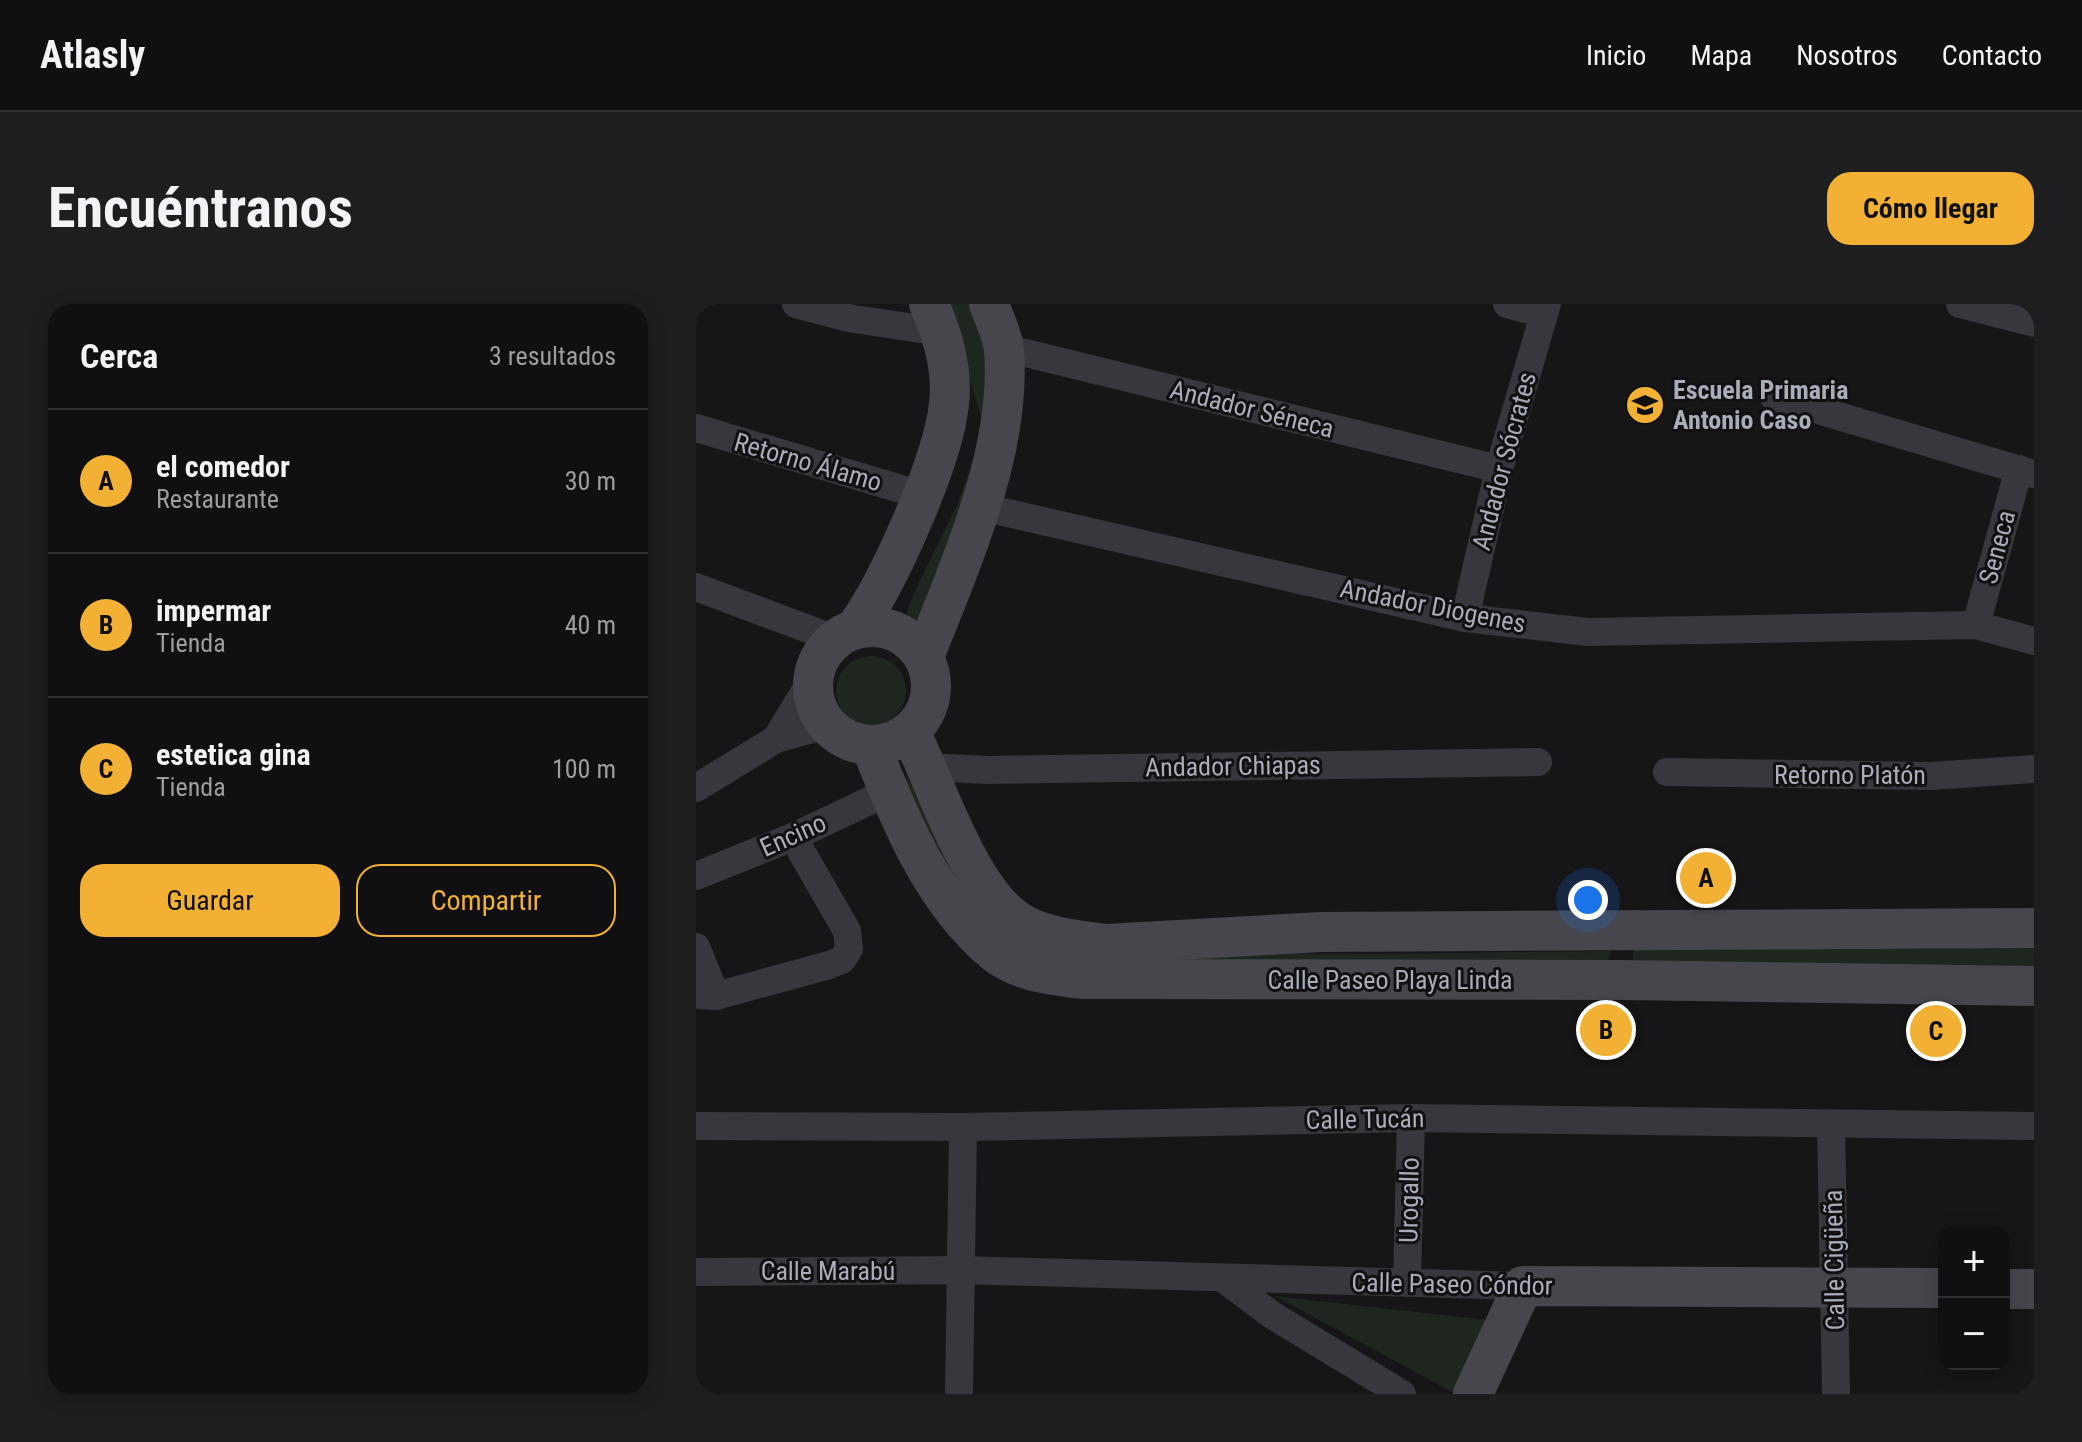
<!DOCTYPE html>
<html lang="es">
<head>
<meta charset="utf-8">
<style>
  :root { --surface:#101012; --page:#1e1e20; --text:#f1f3f6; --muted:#9c9d9f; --line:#303032; --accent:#f2b134 }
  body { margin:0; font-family:"Roboto Condensed",sans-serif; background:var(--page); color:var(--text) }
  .controls { position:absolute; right:24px; bottom:24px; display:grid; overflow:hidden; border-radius:16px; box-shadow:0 4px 20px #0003 }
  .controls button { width:72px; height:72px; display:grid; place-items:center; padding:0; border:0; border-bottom:2px solid var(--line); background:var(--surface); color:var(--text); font:40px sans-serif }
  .you { position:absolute; left:892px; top:596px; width:28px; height:28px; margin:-20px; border:6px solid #fff; border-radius:50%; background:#1a73e8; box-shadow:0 0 0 12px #1a73e833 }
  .badge { display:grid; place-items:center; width:52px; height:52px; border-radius:50%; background:var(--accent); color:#111; font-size:26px; font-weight:700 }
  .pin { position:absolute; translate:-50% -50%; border:4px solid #fff; box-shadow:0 2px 8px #0006 }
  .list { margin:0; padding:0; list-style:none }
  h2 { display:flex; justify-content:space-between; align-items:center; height:104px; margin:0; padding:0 32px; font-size:34px }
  h2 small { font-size:26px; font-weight:400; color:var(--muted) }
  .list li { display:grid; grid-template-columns:52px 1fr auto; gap:24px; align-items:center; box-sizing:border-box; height:144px; padding:0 32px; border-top:2px solid var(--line) }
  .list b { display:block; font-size:30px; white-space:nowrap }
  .list p { margin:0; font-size:26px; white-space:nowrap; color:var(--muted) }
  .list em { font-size:26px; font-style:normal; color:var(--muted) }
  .actions { display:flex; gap:16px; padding:24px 32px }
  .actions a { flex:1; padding:18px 0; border:2px solid var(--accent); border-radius:24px; text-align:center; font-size:28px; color:var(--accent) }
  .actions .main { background:var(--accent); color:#111 }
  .map { position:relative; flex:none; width:1338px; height:1090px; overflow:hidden; border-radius:24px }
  header { display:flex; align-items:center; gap:48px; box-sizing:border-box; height:112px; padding:0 40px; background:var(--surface); border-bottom:2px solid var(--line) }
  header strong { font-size:38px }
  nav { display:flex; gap:44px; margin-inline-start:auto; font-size:28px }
  .intro { display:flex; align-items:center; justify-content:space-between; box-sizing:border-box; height:192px; padding:0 48px }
  h1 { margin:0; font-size:56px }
  .button { padding:20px 36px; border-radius:24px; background:var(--accent); color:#111; font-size:28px; font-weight:700 }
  main { display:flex; gap:48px; padding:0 48px }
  aside { flex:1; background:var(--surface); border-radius:24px; box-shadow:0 4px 20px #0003 }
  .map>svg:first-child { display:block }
  .green { fill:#1e261f }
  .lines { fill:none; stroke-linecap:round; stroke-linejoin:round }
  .street { stroke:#37383d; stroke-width:28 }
  .secondary { stroke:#45474d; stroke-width:40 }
  .labels { text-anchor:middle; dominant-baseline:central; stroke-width:6; stroke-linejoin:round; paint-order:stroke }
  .poi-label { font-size:26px; font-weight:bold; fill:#a8adb8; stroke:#111113; text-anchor:start }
  .street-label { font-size:26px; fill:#a8adb8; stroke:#111113 }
</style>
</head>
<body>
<header>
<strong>Atlasly</strong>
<nav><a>Inicio</a><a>Mapa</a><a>Nosotros</a><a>Contacto</a></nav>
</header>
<div class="intro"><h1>Encuéntranos</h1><a class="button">Cómo llegar</a></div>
<main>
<aside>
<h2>Cerca<small>3 resultados</small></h2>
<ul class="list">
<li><span class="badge">A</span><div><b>el comedor</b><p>Restaurante</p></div><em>30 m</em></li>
<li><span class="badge">B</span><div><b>impermar</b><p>Tienda</p></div><em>40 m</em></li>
<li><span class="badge">C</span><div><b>estetica gina</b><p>Tienda</p></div><em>100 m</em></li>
</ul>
<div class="actions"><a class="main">Guardar</a><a>Compartir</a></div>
</aside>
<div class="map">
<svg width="1338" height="1090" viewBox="0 0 1338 1090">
  <rect width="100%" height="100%" fill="#161618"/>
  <g class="green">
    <polygon points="249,0 273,0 297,47 301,105 226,338 206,323 218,289 261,201 289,124"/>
    <circle cx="175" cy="387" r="35"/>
    <polygon points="207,469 342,648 672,650 914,647 912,662 825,666 305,649 192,473"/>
    <polygon points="937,641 1232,645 1338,641 1338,667 937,674"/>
    <polygon points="579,992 791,1016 758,1089"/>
  </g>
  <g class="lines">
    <g class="street">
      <polyline points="100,0 152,14 245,28"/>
      <polyline points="811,0 848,10"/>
      <polyline points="1264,0 1338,19"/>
      <polyline points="309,44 803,165"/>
      <polyline points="1078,93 1338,170"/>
      <polyline points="0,124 225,191"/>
      <polyline points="286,203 769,314 892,328 1280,321 1338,337"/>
      <polyline points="0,283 139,335"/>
      <polyline points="769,314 803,165 851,0"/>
      <polyline points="1280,321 1323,165"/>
      <polyline points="80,435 117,374"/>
      <polyline points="231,463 293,466 842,458"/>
      <polyline points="971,468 1235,472 1338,465"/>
      <polyline points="0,484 80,435 130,421"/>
      <polyline points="0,572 97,533 192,488"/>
      <polyline points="0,643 20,692"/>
      <polyline points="0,691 20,692 133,661 146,656 153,645 151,627 97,533"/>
      <polyline points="1135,821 1140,1090"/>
      <polyline points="0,822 267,823 715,814 1338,822"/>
      <polyline points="0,968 264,966 827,982"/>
      <polyline points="528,975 576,1011 706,1090"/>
      <polyline points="711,979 715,814"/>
      <polyline points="263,1090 267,823"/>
    </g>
    <g class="secondary">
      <circle cx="176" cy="382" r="59"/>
      <path d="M 159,325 C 193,278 247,157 253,100 C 257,65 247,31 233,0"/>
      <path d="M 228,353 C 264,260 316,148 308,46 C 307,32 298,14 293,0"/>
      <path d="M 214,428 C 242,482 277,604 337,625 C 359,634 386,637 410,640 L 625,628 L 1338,624"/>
      <path d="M 175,442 C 203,515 237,597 298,648 C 322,668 356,671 386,675 L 926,676 L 1338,682"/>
      <polyline points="1308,985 1338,985"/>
      <polyline points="777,1090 827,982 1248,984"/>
    </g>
  </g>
  <defs>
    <symbol id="school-disc" viewBox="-11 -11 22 22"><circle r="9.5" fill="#f2b134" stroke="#111113"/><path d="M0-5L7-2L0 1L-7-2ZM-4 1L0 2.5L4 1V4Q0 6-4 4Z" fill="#111"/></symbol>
  </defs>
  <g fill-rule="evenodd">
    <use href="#school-disc" x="927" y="79" width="44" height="44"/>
  </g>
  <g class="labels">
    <g class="poi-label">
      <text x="977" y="86">Escuela Primaria<tspan x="977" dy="30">Antonio Caso</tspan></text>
    </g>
    <g class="street-label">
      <text transform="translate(556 105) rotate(14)">Andador Séneca</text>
      <text transform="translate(808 157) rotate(-75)">Andador Sócrates</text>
      <text transform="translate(112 158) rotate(16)">Retorno Álamo</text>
      <text transform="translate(1301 243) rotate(-75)">Seneca</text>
      <text transform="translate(737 302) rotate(11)">Andador Diogenes</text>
      <text transform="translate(537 462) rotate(-1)">Andador Chiapas</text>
      <text x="1154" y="471">Retorno Platón</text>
      <text transform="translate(97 531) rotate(-24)">Encino</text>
      <text x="694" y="676">Calle Paseo Playa Linda</text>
      <text transform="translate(669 815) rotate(-1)">Calle Tucán</text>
      <text transform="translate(713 896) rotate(-89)">Urogallo</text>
      <text transform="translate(1138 956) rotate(-91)">Calle Cigüeña</text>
      <text x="132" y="967">Calle Marabú</text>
      <text transform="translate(756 980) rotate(1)">Calle Paseo Cóndor</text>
    </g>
  </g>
</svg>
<div class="controls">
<button>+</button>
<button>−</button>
</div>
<div class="you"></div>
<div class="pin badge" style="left:1010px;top:574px">A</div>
<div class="pin badge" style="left:910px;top:726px">B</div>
<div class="pin badge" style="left:1240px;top:727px">C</div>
</div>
</main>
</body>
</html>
